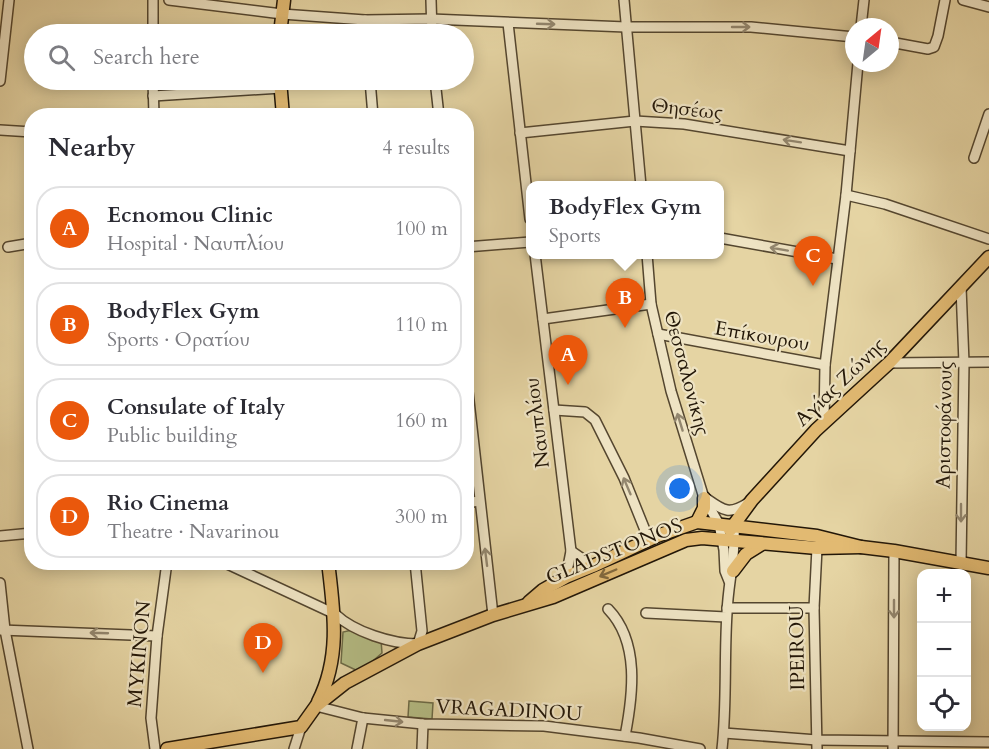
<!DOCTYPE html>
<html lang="en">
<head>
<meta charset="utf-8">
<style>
  :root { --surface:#fff; --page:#f2f2f3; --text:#2b2b33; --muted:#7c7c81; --line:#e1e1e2; --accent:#ea580c }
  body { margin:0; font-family:Cardo,serif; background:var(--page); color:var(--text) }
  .controls { position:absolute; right:18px; bottom:18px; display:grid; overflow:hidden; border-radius:12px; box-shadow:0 3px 15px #0003 }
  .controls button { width:54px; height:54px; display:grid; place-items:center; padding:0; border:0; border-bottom:2px solid var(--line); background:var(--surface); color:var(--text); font:30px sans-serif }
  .compass { position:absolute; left:845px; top:18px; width:54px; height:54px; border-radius:50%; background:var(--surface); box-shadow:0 3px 15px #0003; rotate:29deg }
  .you { position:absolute; left:680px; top:489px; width:21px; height:21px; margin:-15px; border:4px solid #fff; border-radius:50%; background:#1a73e8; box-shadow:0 0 0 9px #1a73e833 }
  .badge { display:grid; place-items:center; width:39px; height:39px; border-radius:50%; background:var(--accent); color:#fff; font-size:20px; font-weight:700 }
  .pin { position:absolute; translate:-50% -50px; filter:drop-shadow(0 2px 3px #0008) }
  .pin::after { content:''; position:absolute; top:32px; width:21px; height:18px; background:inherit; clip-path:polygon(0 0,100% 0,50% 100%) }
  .popup { position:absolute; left:526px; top:181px; width:198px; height:78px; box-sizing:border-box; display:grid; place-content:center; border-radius:12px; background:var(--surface); filter:drop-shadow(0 2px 4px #0005); font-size:20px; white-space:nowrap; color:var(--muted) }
  .popup b { font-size:22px; color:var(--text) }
  .popup::after { content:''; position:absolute; left:50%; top:100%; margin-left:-12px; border:12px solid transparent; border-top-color:var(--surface) }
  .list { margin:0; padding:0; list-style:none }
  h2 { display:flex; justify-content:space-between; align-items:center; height:78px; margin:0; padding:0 24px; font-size:26px }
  h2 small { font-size:20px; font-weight:400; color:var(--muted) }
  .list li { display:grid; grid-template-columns:39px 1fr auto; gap:18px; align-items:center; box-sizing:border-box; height:84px; margin:0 12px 12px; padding:0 12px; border:2px solid var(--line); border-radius:24px }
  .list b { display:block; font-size:22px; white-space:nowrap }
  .list p { margin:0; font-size:20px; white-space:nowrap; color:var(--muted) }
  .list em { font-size:20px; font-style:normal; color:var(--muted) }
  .icon { flex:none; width:33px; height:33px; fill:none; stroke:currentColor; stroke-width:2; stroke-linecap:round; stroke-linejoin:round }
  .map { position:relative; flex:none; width:989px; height:749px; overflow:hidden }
  .search { position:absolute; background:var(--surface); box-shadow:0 3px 15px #0003; left:24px; top:24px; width:450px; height:66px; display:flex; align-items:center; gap:15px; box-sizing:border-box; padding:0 21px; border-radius:33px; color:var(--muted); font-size:22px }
  .panel { position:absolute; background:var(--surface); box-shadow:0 3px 15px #0003; left:24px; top:108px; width:450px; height:462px; border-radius:24px }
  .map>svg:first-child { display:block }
  .green { fill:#b5bd85; stroke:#6c6a46; stroke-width:1.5 }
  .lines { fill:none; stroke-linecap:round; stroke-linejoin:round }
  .minor-casing { stroke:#54462f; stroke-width:12 }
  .major-casing { stroke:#231708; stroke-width:15 }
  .minor { stroke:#eee3c3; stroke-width:9 }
  .major { stroke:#e2ba72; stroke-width:12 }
  .oneway { stroke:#93876f }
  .oneway2 { stroke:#82683d }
  .labels { text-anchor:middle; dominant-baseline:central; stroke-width:4.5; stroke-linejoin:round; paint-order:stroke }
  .street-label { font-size:20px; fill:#231708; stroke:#eee3c3 }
</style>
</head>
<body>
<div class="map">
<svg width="989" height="749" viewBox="0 0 989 749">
  <rect width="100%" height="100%" fill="#e5d4a3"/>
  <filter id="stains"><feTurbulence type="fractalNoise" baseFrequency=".00333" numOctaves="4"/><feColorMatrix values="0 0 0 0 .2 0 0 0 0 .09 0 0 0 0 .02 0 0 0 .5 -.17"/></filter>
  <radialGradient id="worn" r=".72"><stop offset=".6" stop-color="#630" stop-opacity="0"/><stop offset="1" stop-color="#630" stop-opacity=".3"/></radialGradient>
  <g class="green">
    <polygon points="352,630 381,640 382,653 360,672 341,663 343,632"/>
    <polygon points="409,701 433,703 432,719 408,717"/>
  </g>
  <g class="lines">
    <defs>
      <g id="minor">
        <polyline points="169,0 282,14 365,20 431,19 626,27 751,27 854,37"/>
        <polyline points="431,0 432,34"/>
        <polyline points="624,0 641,186"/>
        <polyline points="963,0 989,7"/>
        <polyline points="365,20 366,34"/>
        <polyline points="508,23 530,219"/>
        <polyline points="861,27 864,0"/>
        <polyline points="153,34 153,0"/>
        <polyline points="890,42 928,49 934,47 938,36 945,0"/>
        <polyline points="153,80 154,116"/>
        <polyline points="370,80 373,116"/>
        <polyline points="435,80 439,116"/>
        <polyline points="0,81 9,0"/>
        <polyline points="153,96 281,88"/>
        <polyline points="0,130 32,132"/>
        <polyline points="520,133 635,121 684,124 850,151"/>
        <polyline points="974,158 989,114"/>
        <polyline points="846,195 885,204 989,239"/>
        <polyline points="720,238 837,259"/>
        <polyline points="8,247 32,243"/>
        <polyline points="466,247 530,242"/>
        <polyline points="535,254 571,551 566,577"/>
        <polyline points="647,254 651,304 671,391 704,498 719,524 724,550 725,571 729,581"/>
        <polyline points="543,319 651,304"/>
        <polyline points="658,334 825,365"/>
        <polyline points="889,363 989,362"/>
        <polyline points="466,374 493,615"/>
        <polyline points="554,410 585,412 595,420 624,478 649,540"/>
        <polyline points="824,422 825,365 846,195 858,63"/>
        <path d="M 707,499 C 724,511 729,515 748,503"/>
        <polyline points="466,503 479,501"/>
        <polyline points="0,536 32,533"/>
        <polyline points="571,551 593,566"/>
        <path d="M 223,562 L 335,614 C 354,632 392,644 418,644 L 422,631 L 415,562"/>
        <polyline points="961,563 964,363 961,287"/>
        <polyline points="0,583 5,630 28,749"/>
        <polyline points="727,608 814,608"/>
        <path d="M 608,609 C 640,642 633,695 625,736"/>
        <polyline points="646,613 726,617"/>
        <polyline points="1,630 157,636"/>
        <polyline points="316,706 363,718 423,724 544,726 639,738 700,749"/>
        <polyline points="724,733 817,740 989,742"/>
        <polyline points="155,749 151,718 157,636 167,562"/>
        <polyline points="294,749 301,727"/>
        <polyline points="357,749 363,718"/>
        <polyline points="422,749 423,724"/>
        <path d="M 722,749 C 727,704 724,658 727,613 C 728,583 736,556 734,525"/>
        <polyline points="817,749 814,608 817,548"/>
        <polyline points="893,749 894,551"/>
      </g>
      <g id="major">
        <polyline points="280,34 284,0"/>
        <polyline points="280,80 283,116"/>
        <polyline points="697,522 704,508 704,498"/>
        <polyline points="730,530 752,500 816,430 889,363 989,257"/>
        <polyline points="733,571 746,554 762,544"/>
        <polyline points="529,602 543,590 566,577 593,566 657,536 697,522 817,536 861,547 894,551 989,568"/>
        <path d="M 318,702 C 341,657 334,611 328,562"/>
        <polyline points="167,749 301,727 316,706 345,683 418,644 493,615 553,597 686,540 702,538 817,548 861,547"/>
      </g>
    </defs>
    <use href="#minor" class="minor-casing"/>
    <use href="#major" class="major-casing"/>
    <use href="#minor" class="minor"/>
    <use href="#major" class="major"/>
  </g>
  <defs><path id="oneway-shaft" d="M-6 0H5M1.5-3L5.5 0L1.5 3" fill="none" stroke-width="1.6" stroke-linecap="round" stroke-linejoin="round" transform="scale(1.5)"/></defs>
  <g class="oneway">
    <use href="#oneway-shaft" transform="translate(546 24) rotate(2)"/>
    <use href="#oneway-shaft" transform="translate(741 27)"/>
    <use href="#oneway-shaft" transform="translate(792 141) rotate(-171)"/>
    <use href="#oneway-shaft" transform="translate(779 249) rotate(-170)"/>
    <use href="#oneway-shaft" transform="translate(680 422) rotate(-107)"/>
    <use href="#oneway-shaft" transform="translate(627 486) rotate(-113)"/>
    <use href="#oneway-shaft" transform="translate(961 513) rotate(90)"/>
    <use href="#oneway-shaft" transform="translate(486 557) rotate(-97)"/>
    <use href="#oneway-shaft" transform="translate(894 609) rotate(90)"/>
    <use href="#oneway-shaft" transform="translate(99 633) rotate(-178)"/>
    <use href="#oneway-shaft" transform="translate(394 721) rotate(6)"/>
  </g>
  <use class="oneway2" href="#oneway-shaft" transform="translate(608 573) rotate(157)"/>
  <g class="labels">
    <g class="street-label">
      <text transform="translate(687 109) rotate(6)">Θησέως</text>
      <text transform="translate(762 336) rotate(10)">Επίκουρου</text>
      <text transform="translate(687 373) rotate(75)">Θεσσαλονίκης</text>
      <text transform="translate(840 382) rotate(-44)">Αγίας Ζώνης</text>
      <text transform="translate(537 423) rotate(-97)">Ναυπλίου</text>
      <text transform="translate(944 425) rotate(-89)">Αριστοφάνους</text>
      <text transform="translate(614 551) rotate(-22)">GLADSTONOS</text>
      <text transform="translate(797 648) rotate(-91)">IPEIROU</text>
      <text transform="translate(139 654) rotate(-85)">MYKINON</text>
      <text transform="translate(509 710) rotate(3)">VRAGADINOU</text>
    </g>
  </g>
  <rect width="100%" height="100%" filter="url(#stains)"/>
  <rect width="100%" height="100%" fill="url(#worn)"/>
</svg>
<div class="controls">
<button>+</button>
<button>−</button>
<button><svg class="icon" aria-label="locate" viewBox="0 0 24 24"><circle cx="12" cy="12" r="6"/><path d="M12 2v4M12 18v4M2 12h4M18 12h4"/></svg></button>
</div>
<svg class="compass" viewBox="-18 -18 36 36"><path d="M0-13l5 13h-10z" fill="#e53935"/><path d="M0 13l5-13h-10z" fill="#7c7c81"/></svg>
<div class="you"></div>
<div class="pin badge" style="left:568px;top:385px">A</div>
<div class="pin badge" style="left:625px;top:328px">B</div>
<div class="popup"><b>BodyFlex Gym</b>Sports</div>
<div class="pin badge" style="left:813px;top:286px">C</div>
<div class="pin badge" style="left:263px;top:673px">D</div>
<div class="search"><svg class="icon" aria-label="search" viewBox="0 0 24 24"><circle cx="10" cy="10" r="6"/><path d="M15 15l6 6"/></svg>Search here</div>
<section class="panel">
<h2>Nearby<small>4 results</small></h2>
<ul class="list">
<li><span class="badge">A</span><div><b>Ecnomou Clinic</b><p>Hospital · Ναυπλίου</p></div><em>100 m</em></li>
<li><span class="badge">B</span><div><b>BodyFlex Gym</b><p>Sports · Ορατίου</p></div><em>110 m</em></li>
<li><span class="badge">C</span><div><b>Consulate of Italy</b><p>Public building</p></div><em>160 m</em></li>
<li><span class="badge">D</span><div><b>Rio Cinema</b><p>Theatre · Navarinou</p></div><em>300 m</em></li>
</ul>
</section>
</div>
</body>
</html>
